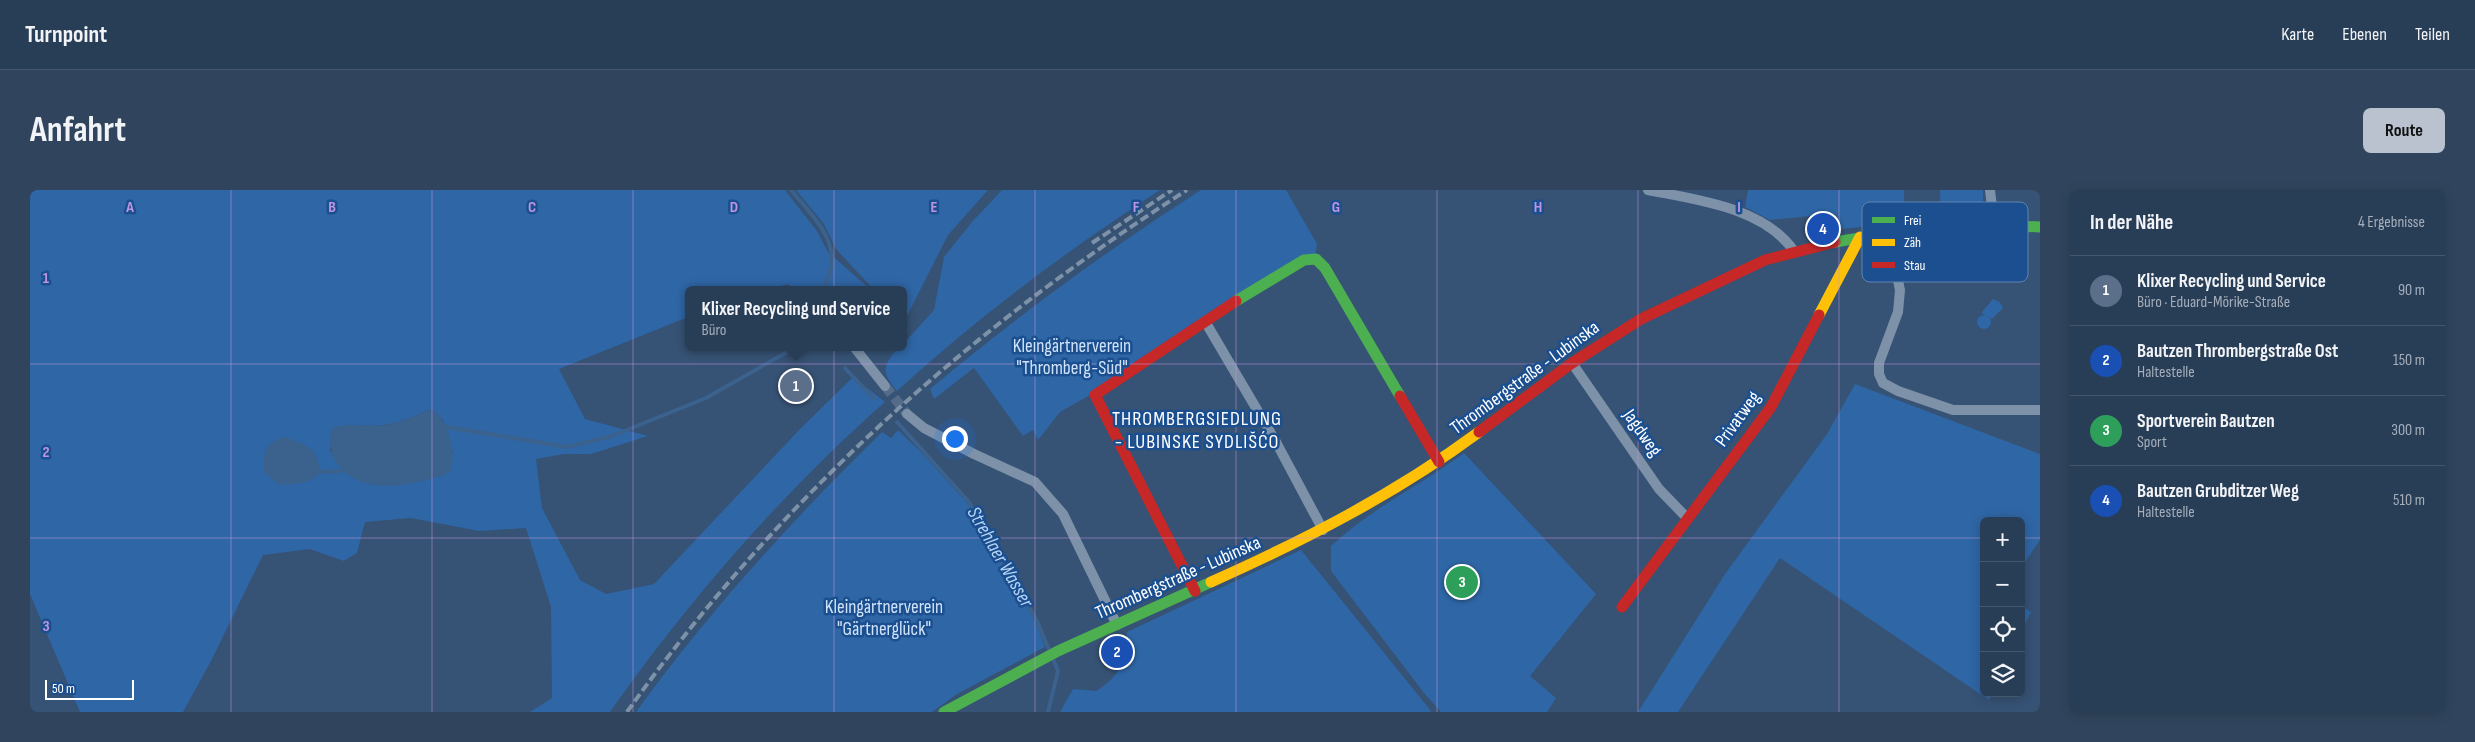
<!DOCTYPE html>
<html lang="de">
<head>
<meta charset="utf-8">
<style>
  :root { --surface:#283e57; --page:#30455d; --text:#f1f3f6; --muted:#a5aeba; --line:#44576d; --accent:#b9c2ce }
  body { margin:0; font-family:"Sofia Sans Condensed",sans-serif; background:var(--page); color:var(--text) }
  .controls { position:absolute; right:15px; bottom:15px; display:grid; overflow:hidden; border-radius:8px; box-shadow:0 2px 12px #0003 }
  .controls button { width:45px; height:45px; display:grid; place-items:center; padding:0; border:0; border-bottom:1px solid var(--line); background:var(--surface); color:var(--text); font:25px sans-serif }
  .scale { position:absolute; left:15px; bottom:12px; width:89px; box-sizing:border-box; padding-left:5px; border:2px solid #fff; border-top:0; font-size:14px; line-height:18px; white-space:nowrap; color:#fff; -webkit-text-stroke:4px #1b4f8f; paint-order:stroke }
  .you { position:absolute; left:924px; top:248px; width:18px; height:18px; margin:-12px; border:4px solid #fff; border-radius:50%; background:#1a73e8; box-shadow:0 0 0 8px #1a73e833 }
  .badge { display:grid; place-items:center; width:32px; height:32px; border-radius:50%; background:var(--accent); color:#fff; font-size:16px; font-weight:700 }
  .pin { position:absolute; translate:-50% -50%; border:2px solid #fff; box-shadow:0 1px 5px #0006 }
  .popup { position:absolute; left:655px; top:96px; width:222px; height:65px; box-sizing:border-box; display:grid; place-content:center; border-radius:8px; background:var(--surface); filter:drop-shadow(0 1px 4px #0005); font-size:16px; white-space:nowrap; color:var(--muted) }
  .popup b { font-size:19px; color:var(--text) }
  .popup::after { content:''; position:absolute; left:50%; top:100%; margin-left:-10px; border:10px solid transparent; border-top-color:var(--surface) }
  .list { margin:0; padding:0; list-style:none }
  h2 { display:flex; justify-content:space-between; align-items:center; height:65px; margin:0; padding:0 20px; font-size:21px }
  h2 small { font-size:16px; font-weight:400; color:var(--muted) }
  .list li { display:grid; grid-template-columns:32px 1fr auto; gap:15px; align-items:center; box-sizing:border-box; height:70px; padding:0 20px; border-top:1px solid var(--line) }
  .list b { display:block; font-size:19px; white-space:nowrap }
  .list p { margin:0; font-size:16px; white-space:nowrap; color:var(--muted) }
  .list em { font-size:16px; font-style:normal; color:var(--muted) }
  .icon { flex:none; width:28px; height:28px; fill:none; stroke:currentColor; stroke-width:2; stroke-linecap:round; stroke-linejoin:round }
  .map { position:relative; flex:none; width:2010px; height:522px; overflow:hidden; border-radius:8px }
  header { display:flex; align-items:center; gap:30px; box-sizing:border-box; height:70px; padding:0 25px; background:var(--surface); border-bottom:1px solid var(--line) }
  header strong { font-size:24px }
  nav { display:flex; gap:28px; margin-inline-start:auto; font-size:18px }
  .intro { display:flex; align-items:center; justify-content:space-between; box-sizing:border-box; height:120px; padding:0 30px }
  h1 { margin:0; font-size:35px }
  .button { padding:12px 22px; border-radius:8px; background:var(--accent); color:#111; font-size:18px; font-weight:700 }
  main { display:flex; gap:30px; padding:0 30px }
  aside { flex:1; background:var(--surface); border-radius:8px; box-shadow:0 2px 12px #0003 }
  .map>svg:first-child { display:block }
  .green { fill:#2f66a5; fill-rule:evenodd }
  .water { fill:#3b618d }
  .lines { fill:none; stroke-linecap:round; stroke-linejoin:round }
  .stream { stroke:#3b618d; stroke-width:4 }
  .street-tunnel { stroke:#546c89; stroke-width:10; stroke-dasharray:10 5; stroke-linecap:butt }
  .street { stroke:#7d92a8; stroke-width:10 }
  .fast { stroke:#4caf50; stroke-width:11 }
  .slow { stroke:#ffc107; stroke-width:11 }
  .jam { stroke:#c62828; stroke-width:11 }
  .rail { stroke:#7e92a7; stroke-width:4; stroke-dasharray:9 4; stroke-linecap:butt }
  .grid { fill:none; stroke:#bd96df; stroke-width:1; stroke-opacity:0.55 }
  .labels { text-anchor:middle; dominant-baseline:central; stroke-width:5; stroke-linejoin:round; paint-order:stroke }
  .park-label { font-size:19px; fill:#cfe3fa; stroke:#1b4f8f }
  .street-label { font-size:19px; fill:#fff; stroke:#1b4f8f }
  .neighbourhood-label { font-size:20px; letter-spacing:1px; fill:#fff; stroke:#1b4f8f }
  .water-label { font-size:20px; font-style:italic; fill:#b5d3f5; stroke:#1b4f8f }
  .key { fill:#1b4f8f; stroke:#5f84b1; stroke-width:1 }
  .key-label { font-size:14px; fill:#fff }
  .grid-label { font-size:16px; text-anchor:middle; font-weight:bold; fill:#bd96df; stroke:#1b4f8f; stroke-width:5; stroke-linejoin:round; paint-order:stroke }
</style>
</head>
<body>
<header>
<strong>Turnpoint</strong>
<nav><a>Karte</a><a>Ebenen</a><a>Teilen</a></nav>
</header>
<div class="intro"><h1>Anfahrt</h1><a class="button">Route</a></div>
<main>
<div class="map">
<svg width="2010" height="522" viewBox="0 0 2010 522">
  <rect width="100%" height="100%" fill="#365274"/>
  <g class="green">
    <path d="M 0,0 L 755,0 L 787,41 L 798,62 L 841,100 L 764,100 L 758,94 L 736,100 L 658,100 L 658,127 L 529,179 L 555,229 L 618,246 L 561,264 L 534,264 L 506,269 L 512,318 L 550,390 L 576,404 L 624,394 L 770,239 L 823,187 L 855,212 C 752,303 659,410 580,522 L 500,522 L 522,508 L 521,417 L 496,338 L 449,341 L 381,328 L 335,332 L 327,363 L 314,371 L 280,359 L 233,365 L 181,471 L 153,522 L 50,522 L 0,404 ZM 401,219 L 413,230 L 423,264 L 300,262 L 302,238 C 317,235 330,236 345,236 C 365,235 383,227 401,219 Z"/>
    <polygon points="766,0 958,0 918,45 874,132 874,100 844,100 806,59 794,34"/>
    <path d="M 972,0 L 1130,0 C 1038,60 949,126 867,201 C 851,182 852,176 869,157 L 874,157 L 874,153 L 904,120 L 914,67 L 942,32 Z"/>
    <path d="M 1171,0 L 1256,0 L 1287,54 L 1285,66 L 1062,204 L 1030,222 L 1008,250 L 1003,240 L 993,246 L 944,178 L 904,209 L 900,199 C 987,126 1076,61 1171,0 Z"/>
    <polygon points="1718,0 1874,0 1875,31 1805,40 1801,24 1740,30 1715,17"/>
    <polygon points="1910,0 1953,0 1953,25 1911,27"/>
    <polygon points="1963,109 1970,112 1973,118 1962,129 1951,123"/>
    <circle cx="1954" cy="132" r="7"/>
    <polygon points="1825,194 2010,264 2010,350 1991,378 1991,331 1954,331 1954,503 1962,503 1959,510 1750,368 1648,522 1608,522 1695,384 1797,244"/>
    <path d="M 868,240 L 891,262 L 938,314 L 1005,431 L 1015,457 L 927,504 L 902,522 L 606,522 C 679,421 763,329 852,242 L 861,248 Z"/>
    <path d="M 1434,263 L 1566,404 L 1500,486 L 1526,508 L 1517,522 L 1411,522 L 1394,503 L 1301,381 L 1301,356 C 1340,319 1391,295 1434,263 Z"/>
    <path d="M 1271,360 L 1401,521 L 1400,522 L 1030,522 L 1043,499 L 1067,501 C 1093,482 1094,473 1097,442 Z"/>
    <polygon points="1991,415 2001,422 1991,442"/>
  </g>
  <g class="water">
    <path d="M 401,219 C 418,227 426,263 421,280 L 413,286 C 395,290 375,296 356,296 C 322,296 293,274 302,238 C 316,233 330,236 345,236 C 365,235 383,227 401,219 Z"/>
    <path d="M 255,247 C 277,256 287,256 290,282 C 280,296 264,293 249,295 L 234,282 C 233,264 235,251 255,247 Z"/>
  </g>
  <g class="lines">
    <g class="stream">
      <path d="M 761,0 C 778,21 807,47 801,77 C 799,85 796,92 793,100"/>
      <polyline points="815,178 843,208"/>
      <polyline points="867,232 939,312 1007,431 1028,481 1018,522"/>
      <polyline points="416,237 537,257 582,246 676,208 766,157"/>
      <polyline points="290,282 311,281"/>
    </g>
    <polyline class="street-tunnel" points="855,196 877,224"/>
    <g class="street">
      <path d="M 1618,0 C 1667,10 1733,17 1764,61"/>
      <polyline points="1960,0 1964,34"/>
      <polyline points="1858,43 1870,100 1868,122 1849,173 1849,184 1853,193 1868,201 1923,220 2010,220"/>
      <polyline points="1176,133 1246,252 1293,340"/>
      <polyline points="824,157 855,196"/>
      <polyline points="1542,173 1629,299 1658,329"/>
      <polyline points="877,224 894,238 944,264 1005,292 1033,324 1087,435"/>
    </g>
    <g class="fast">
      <path d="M 1805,52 C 1873,40 1941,33 2010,37"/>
      <polyline points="1206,111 1274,70 1286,69 1295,78 1370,206"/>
      <polyline points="914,522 1028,461 1181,392"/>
    </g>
    <g class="slow">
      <polyline points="1789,125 1830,47"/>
      <path d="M 1181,392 C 1275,350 1365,304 1449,242"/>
    </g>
    <g class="jam">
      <polyline points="1370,206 1409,272"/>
      <polyline points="1449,242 1542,173 1611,129 1735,70 1805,52"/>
      <polyline points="1165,401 1065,205 1206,111"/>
      <polyline points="1592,417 1741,217 1789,125"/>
    </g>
    <g class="rail">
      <polyline points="1062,53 1142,0"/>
      <path d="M 597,522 C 748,310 938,140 1157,0"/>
    </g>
  </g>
  <path class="grid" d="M 201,0 L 201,522M 402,0 L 402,522M 603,0 L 603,522M 804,0 L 804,522M 1005,0 L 1005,522M 1206,0 L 1206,522M 1407,0 L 1407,522M 1608,0 L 1608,522M 1809,0 L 1809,522M 0,174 L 2010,174M 0,348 L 1954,348M 1991,348 L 2010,348"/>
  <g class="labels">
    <g class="park-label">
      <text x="1042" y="156">Kleingärtnerverein<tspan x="1042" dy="22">"Thromberg-Süd"</tspan></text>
      <text x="854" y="417">Kleingärtnerverein<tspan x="854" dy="22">"Gärtnerglück"</tspan></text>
    </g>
    <g class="street-label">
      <text transform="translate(1495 188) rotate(-36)">Thrombergstraße - Lubinska</text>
      <text transform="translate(1708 229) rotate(-54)">Privatweg</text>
      <text transform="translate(1612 243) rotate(55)">Jagdweg</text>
      <text transform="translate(1148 388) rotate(-24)">Thrombergstraße - Lubinska</text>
    </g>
    <g class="neighbourhood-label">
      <text x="1167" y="229">THROMBERGSIEDLUNG<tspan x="1167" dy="23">- LUBINSKE SYDLIŠĆO</tspan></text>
    </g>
    <g class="water-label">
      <text transform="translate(970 367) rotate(60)">Strehlaer Wasser</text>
    </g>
  </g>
  <rect x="1832" y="12" width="166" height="80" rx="8" class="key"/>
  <rect x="1842" y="27" width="23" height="6" fill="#4caf50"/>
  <rect x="1842" y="49" width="23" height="7" fill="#ffc107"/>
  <rect x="1842" y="72" width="23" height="6" fill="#c62828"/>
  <g class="key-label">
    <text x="1874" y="35">Frei</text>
    <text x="1874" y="57">Zäh</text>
    <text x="1874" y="80">Stau</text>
  </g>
  <g class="grid-label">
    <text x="100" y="22">A</text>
    <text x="302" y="22">B</text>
    <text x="502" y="22">C</text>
    <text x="704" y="22">D</text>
    <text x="904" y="22">E</text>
    <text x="1106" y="22">F</text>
    <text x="1306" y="22">G</text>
    <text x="1508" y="22">H</text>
    <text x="1709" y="22">I</text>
    <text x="16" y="93">1</text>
    <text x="16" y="267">2</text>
    <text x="16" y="441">3</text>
  </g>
</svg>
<div class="controls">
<button>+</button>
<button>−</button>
<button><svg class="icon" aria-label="locate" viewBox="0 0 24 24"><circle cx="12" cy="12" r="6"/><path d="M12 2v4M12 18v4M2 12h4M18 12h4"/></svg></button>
<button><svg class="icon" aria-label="layers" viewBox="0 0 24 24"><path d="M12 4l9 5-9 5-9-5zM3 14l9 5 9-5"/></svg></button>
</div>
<div class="scale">50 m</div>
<div class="you"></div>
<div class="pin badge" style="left:766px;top:196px;background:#5c6f8a">1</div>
<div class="popup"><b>Klixer Recycling und Service</b>Büro</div>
<div class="pin badge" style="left:1087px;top:462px;background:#1a4fb4">2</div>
<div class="pin badge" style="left:1432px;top:392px;background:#2e9e5b">3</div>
<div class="pin badge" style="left:1793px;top:39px;background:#1a4fb4">4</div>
</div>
<aside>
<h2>In der Nähe<small>4 Ergebnisse</small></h2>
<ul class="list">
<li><span class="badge" style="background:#5c6f8a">1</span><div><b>Klixer Recycling und Service</b><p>Büro · Eduard-Mörike-Straße</p></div><em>90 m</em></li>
<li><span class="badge" style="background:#1a4fb4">2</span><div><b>Bautzen Thrombergstraße Ost</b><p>Haltestelle</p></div><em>150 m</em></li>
<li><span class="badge" style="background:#2e9e5b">3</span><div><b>Sportverein Bautzen</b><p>Sport</p></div><em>300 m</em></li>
<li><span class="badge" style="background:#1a4fb4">4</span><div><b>Bautzen Grubditzer Weg</b><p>Haltestelle</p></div><em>510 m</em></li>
</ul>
</aside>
</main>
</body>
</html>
